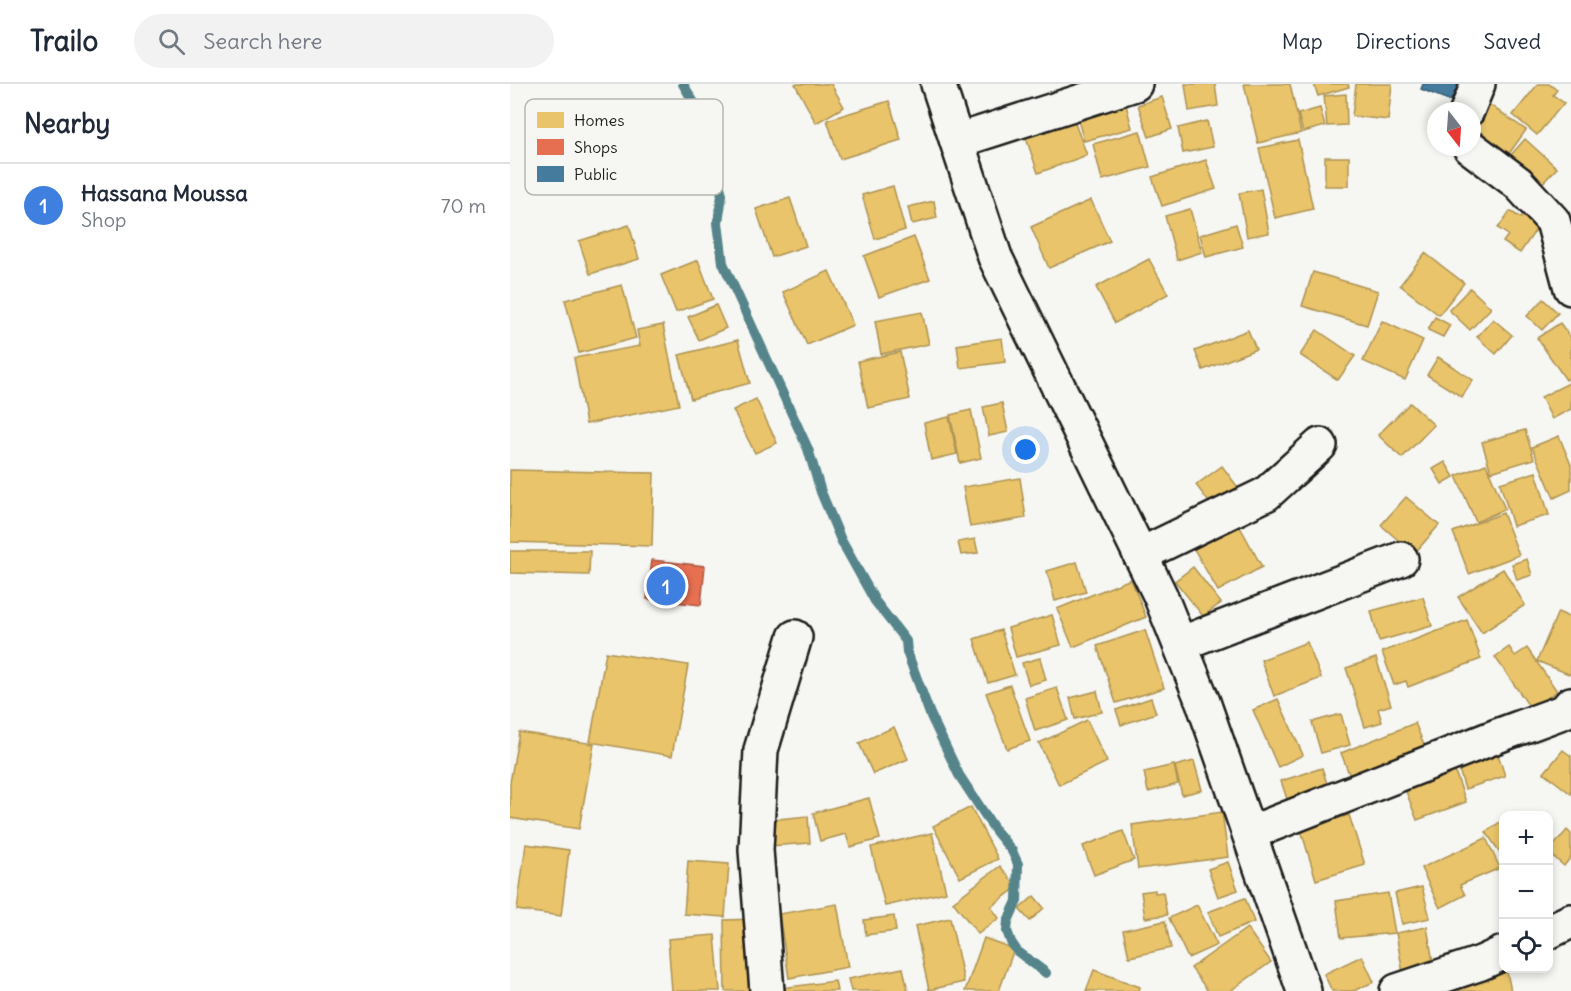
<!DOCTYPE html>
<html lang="en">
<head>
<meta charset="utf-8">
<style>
  :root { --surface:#fff; --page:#f2f2f3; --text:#1f2937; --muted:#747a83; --line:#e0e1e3; --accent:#1c1c1c }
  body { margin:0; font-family:Delius,sans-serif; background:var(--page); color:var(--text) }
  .controls { position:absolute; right:18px; bottom:18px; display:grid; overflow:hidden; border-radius:12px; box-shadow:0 3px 9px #0003 }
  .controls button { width:54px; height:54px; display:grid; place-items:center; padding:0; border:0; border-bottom:2px solid var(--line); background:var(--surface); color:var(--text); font:30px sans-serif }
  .compass { position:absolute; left:917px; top:18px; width:54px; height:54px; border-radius:50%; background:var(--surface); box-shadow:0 3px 9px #0003; rotate:163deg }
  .you { position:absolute; left:516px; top:366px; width:21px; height:21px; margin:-15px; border:4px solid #fff; border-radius:50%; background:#1a73e8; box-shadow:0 0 0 9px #1a73e833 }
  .badge { display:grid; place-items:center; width:39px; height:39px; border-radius:50%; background:var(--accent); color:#fff; font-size:20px; font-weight:700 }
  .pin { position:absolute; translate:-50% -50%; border:3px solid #fff; box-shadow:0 2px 6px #0006 }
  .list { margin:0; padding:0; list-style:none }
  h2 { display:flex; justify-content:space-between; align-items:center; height:78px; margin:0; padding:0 24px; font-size:26px }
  h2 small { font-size:20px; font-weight:400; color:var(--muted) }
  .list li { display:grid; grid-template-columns:39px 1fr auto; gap:18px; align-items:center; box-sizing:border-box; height:84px; padding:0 24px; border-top:2px solid var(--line) }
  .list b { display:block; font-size:22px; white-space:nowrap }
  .list p { margin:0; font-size:20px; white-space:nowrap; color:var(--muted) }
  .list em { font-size:20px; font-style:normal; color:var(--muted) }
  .icon { flex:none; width:33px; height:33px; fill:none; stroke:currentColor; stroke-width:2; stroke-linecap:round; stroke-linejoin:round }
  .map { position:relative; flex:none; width:1061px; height:907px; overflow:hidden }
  header { display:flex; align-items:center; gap:36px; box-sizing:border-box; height:84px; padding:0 30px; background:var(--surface); border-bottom:2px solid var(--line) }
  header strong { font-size:28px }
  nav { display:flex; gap:33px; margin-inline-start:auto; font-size:21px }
  .search { width:420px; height:54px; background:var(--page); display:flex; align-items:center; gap:15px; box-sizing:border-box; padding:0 21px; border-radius:33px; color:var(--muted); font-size:22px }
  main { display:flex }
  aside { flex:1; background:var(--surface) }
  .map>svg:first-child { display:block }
  .homes { fill:#e9c46a; stroke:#ac9253; stroke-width:1.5 }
  .shops { fill:#e76f51; stroke:#aa5641; stroke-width:1.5 }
  .public { fill:#457b9d; stroke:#395e76; stroke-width:1.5 }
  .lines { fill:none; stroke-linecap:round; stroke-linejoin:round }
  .stream { stroke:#55858b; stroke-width:10 }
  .minor-casing { stroke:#1c1c1c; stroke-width:38 }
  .minor { stroke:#f6f6f2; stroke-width:33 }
  .key { fill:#f6f6f2; stroke:#b5b5b2; stroke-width:1.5 }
  .key-label { font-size:16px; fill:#1c1c1c }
</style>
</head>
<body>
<header>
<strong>Trailo</strong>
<div class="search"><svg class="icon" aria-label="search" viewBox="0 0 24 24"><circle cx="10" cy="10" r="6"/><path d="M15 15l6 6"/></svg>Search here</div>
<nav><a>Map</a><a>Directions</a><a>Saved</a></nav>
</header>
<main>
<aside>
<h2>Nearby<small></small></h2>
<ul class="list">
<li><span class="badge" style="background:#3f7fe0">1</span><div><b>Hassana Moussa</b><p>Shop</p></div><em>70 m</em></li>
</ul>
</aside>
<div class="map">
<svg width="1061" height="907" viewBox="0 0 1061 907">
  <rect width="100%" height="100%" fill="#f6f6f2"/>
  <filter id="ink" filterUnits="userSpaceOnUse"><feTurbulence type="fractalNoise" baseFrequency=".0167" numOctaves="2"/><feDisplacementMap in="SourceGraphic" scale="12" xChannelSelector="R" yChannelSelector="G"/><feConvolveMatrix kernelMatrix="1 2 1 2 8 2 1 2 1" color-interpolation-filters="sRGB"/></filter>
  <g filter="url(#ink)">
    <g class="homes">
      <polygon points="285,0 321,0 334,23 306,39"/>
      <polygon points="675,0 705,0 708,22 679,27"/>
      <polygon points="734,0 780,0 791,49 748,59"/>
      <polygon points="804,0 838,0 839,3 808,12"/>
      <polygon points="846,0 882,0 878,36 842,32"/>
      <polygon points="1028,0 1039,0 1047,6 1043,11 1054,19 1027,51 1003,31"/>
      <polygon points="836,10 837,41 817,42 814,12"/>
      <polygon points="614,13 622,44 574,57 565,26"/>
      <polygon points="652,13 662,45 639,53 628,21"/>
      <polygon points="379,17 391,56 330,75 317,36"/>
      <polygon points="980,21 1016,46 993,78 962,48"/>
      <polygon points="810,24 815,42 793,48 788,30"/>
      <polygon points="564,37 577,71 528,89 516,54"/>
      <polygon points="697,37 703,63 673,69 668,44"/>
      <polygon points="630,47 640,83 592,96 583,60"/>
      <polygon points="1015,55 1047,84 1023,109 992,81"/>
      <polygon points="788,56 803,125 765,134 749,64"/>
      <rect x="815" y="73" width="24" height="29"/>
      <polygon points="696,76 706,105 652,122 642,93"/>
      <polygon points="383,102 395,146 365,155 352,111"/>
      <polygon points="751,105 759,149 737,153 729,109"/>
      <polygon points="280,114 296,162 262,173 246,125"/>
      <polygon points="581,116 600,157 539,184 521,143"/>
      <polygon points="424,117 427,134 402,140 398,123"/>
      <polygon points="1018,123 1034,134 1010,169 993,158 998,151 988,144 1000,127 1011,134"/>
      <polygon points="680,125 692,168 667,176 655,132"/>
      <polygon points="726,140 733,163 696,173 690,151"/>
      <polygon points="119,141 129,175 80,190 69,157"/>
      <polygon points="404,153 420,195 369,213 354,172"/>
      <polygon points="915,169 954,199 929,231 890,201"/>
      <polygon points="639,175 658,210 605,239 586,203"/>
      <polygon points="188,176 203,215 166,228 151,191"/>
      <polygon points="319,187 343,241 297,261 273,208"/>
      <polygon points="803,188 868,207 857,241 792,222"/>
      <polygon points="112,201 126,254 69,269 55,216"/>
      <polygon points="960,204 981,224 960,246 939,226"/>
      <polygon points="1033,215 1048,229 1032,246 1017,232"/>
      <polygon points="206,221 216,244 189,256 178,233"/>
      <polygon points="412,228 419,260 371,270 365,237"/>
      <polygon points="925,233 940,241 933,253 918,246"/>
      <polygon points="983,235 1002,251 986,270 967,253"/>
      <polygon points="872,237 913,256 895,296 853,277"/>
      <polygon points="1050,239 1061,254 1061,293 1056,296 1027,254"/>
      <polygon points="153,241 169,321 76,340 64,274 130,262 127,246"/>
      <polygon points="738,246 746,265 693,286 685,267"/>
      <polygon points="807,246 845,272 828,296 790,271"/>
      <polygon points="492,254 495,278 450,284 447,261"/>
      <polygon points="228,256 240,299 181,315 169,271"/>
      <polygon points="390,268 400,315 358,324 348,277"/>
      <polygon points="928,273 963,296 952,313 917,291"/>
      <polygon points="1061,298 1061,325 1042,335 1031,313"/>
      <polygon points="246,315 267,359 245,369 223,326"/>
      <polygon points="492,319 498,348 479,352 473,323"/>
      <polygon points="900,319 924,341 892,374 868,351"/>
      <polygon points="461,326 471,374 450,379 440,331"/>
      <polygon points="439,333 447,370 421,376 414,339"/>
      <polygon points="1015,346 1024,375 981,388 972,358"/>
      <polygon points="1049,352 1061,381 1061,406 1044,414 1022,363"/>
      <polygon points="935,378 944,393 932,400 923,385"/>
      <polygon points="976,380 995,425 966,438 946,392"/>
      <polygon points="712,382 733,410 707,429 686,401"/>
      <polygon points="0,386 144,389 142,462 0,458"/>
      <polygon points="1026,388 1039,431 1003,442 990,399"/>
      <polygon points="510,394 516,434 460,443 453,403"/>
      <polygon points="896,413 929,441 904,470 871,441"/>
      <polygon points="993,429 1009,471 959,490 943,448"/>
      <polygon points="729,441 752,483 708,507 684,465"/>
      <polygon points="465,455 468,469 451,471 448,458"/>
      <polygon points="0,467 80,467 79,491 0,489"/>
      <polygon points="1017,475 1022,491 1007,496 1002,480"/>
      <polygon points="567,478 576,508 545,517 537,487"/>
      <polygon points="683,483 711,519 693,532 665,497"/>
      <polygon points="993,485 1015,521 972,549 948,513"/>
      <polygon points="621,495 636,533 563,563 547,525"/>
      <polygon points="913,513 922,542 869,557 861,527"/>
      <polygon points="1048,528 1061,534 1061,591 1027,577"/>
      <polygon points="542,531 551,561 506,573 498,544"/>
      <polygon points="957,536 971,575 898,603 896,597 884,601 872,568"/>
      <polygon points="491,546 505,591 478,599 464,555"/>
      <polygon points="635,546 654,604 606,619 587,562"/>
      <polygon points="797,558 811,594 764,612 751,576"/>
      <polygon points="999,563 1005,572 1017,564 1047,607 1021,625 985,573"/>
      <polygon points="96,568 178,581 162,672 80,658"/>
      <polygon points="530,574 536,596 519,601 512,579"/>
      <polygon points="866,574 881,621 868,625 872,638 855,643 836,584"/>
      <polygon points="500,601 520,657 497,665 476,609"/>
      <polygon points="547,604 558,636 525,647 515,614"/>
      <polygon points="587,607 592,628 565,635 560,614"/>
      <polygon points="641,614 646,629 611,641 606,626"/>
      <polygon points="768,615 793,671 768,683 743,626"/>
      <polygon points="831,630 840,661 811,669 802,638"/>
      <polygon points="577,636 597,678 549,701 529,659"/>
      <polygon points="905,639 918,670 843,700 831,669"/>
      <polygon points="384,643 398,675 363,690 349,659"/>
      <polygon points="9,648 84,660 69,745 0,734 0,699"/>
      <polygon points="986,664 995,692 955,705 946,676"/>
      <polygon points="1053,666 1061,672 1061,710 1034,689"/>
      <polygon points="684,677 692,706 672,711 665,682"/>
      <polygon points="942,679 956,718 907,736 892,697"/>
      <polygon points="664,681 668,700 638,708 634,688"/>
      <polygon points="812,684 820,709 779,721 771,697"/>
      <polygon points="359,714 370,755 340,763 336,750 310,757 303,729"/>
      <polygon points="461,723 488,775 450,794 423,742"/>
      <polygon points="712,728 718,773 628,785 622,741"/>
      <polygon points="839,731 855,781 806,796 791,746"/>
      <polygon points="298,732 300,759 260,762 258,736"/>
      <polygon points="993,736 993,773 976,748"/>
      <polygon points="1057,746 1061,750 1061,773 1054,782 1038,768"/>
      <polygon points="613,747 624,776 584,791 573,762"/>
      <polygon points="422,749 436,808 375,822 361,763"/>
      <polygon points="976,754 990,784 950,801 955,811 930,824 911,784"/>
      <polygon points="16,760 59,766 51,832 7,826"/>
      <polygon points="178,777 219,780 215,833 174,830"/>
      <polygon points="718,778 728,806 708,813 698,785"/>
      <polygon points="490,782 507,803 481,823 489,834 468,850 443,818"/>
      <polygon points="912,803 920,834 892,840 885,809"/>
      <polygon points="645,806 645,809 653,808 657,831 635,834 631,808"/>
      <polygon points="878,809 885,849 831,854 826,817"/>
      <polygon points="524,812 534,824 520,837 509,825"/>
      <polygon points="735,814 744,838 708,853 698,828"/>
      <polygon points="327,820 338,883 279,894 269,830"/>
      <polygon points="687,821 707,861 678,874 659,834"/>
      <polygon points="384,832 386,847 356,851 354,836"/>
      <polygon points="440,834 454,898 419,906 405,842"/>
      <polygon points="245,835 247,907 215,907 214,836"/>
      <polygon points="655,837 661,864 619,873 613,846"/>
      <polygon points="917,843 925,890 894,895 886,849"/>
      <polygon points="737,844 761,878 720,907 698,907 681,884"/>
      <polygon points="205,851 210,907 162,907 158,855"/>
      <polygon points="474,854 504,865 489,907 455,907"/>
      <polygon points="852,872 864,898 843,907 822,907 814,890"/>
      <polygon points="393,884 398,907 341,907 338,895"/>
      <polygon points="584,886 630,903 629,907 576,907"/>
      <polygon points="997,888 1001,907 930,907 929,904"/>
      <polygon points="325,897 327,907 264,907 263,905"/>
    </g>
    <polygon class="shops" points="142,476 195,482 191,521 137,515"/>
    <polygon class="public" points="913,0 953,0 946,19 911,5"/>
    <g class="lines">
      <polyline class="stream" points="173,0 200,46 204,78 212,111 208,139 213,179 298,365 311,408 331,456 365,517 396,557 397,568 420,630 449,691 485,746 502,767 508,780 507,817 498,837 497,847 501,858 507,867 536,889"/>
      <defs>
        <g id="minor">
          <polyline points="428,0 485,173 650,511 693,618 794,907"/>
          <polyline points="957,27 968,0"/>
          <polyline points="447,57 625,0"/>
          <polyline points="960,63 1008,99 1043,137 1061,204"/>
          <polyline points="630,471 756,410 810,361"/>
          <polyline points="670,560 891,475"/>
          <polyline points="740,749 987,652 1055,627 1061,620"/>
          <polyline points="1038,848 1061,837"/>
          <polyline points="257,907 246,766 251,666 285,553"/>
          <polyline points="887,907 971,879 993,869"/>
        </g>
      </defs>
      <use href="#minor" class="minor-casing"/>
      <use href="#minor" class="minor"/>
    </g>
  </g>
  <rect x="15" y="15" width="198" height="96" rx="9" class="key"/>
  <rect x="27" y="28" width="27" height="16" fill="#e9c46a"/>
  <rect x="27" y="55" width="27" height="16" fill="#e76f51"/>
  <rect x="27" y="82" width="27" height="16" fill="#457b9d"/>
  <g class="key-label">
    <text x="64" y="42">Homes</text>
    <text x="64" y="69">Shops</text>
    <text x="64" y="96">Public</text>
  </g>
</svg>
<div class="controls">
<button>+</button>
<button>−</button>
<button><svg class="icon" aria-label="locate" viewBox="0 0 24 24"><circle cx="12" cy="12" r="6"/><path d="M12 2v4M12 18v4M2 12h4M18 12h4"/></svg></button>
</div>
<svg class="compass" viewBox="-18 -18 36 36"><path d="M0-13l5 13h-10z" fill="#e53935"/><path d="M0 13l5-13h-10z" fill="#747a83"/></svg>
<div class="you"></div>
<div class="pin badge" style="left:156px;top:502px;background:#3f7fe0">1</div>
</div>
</main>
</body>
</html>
